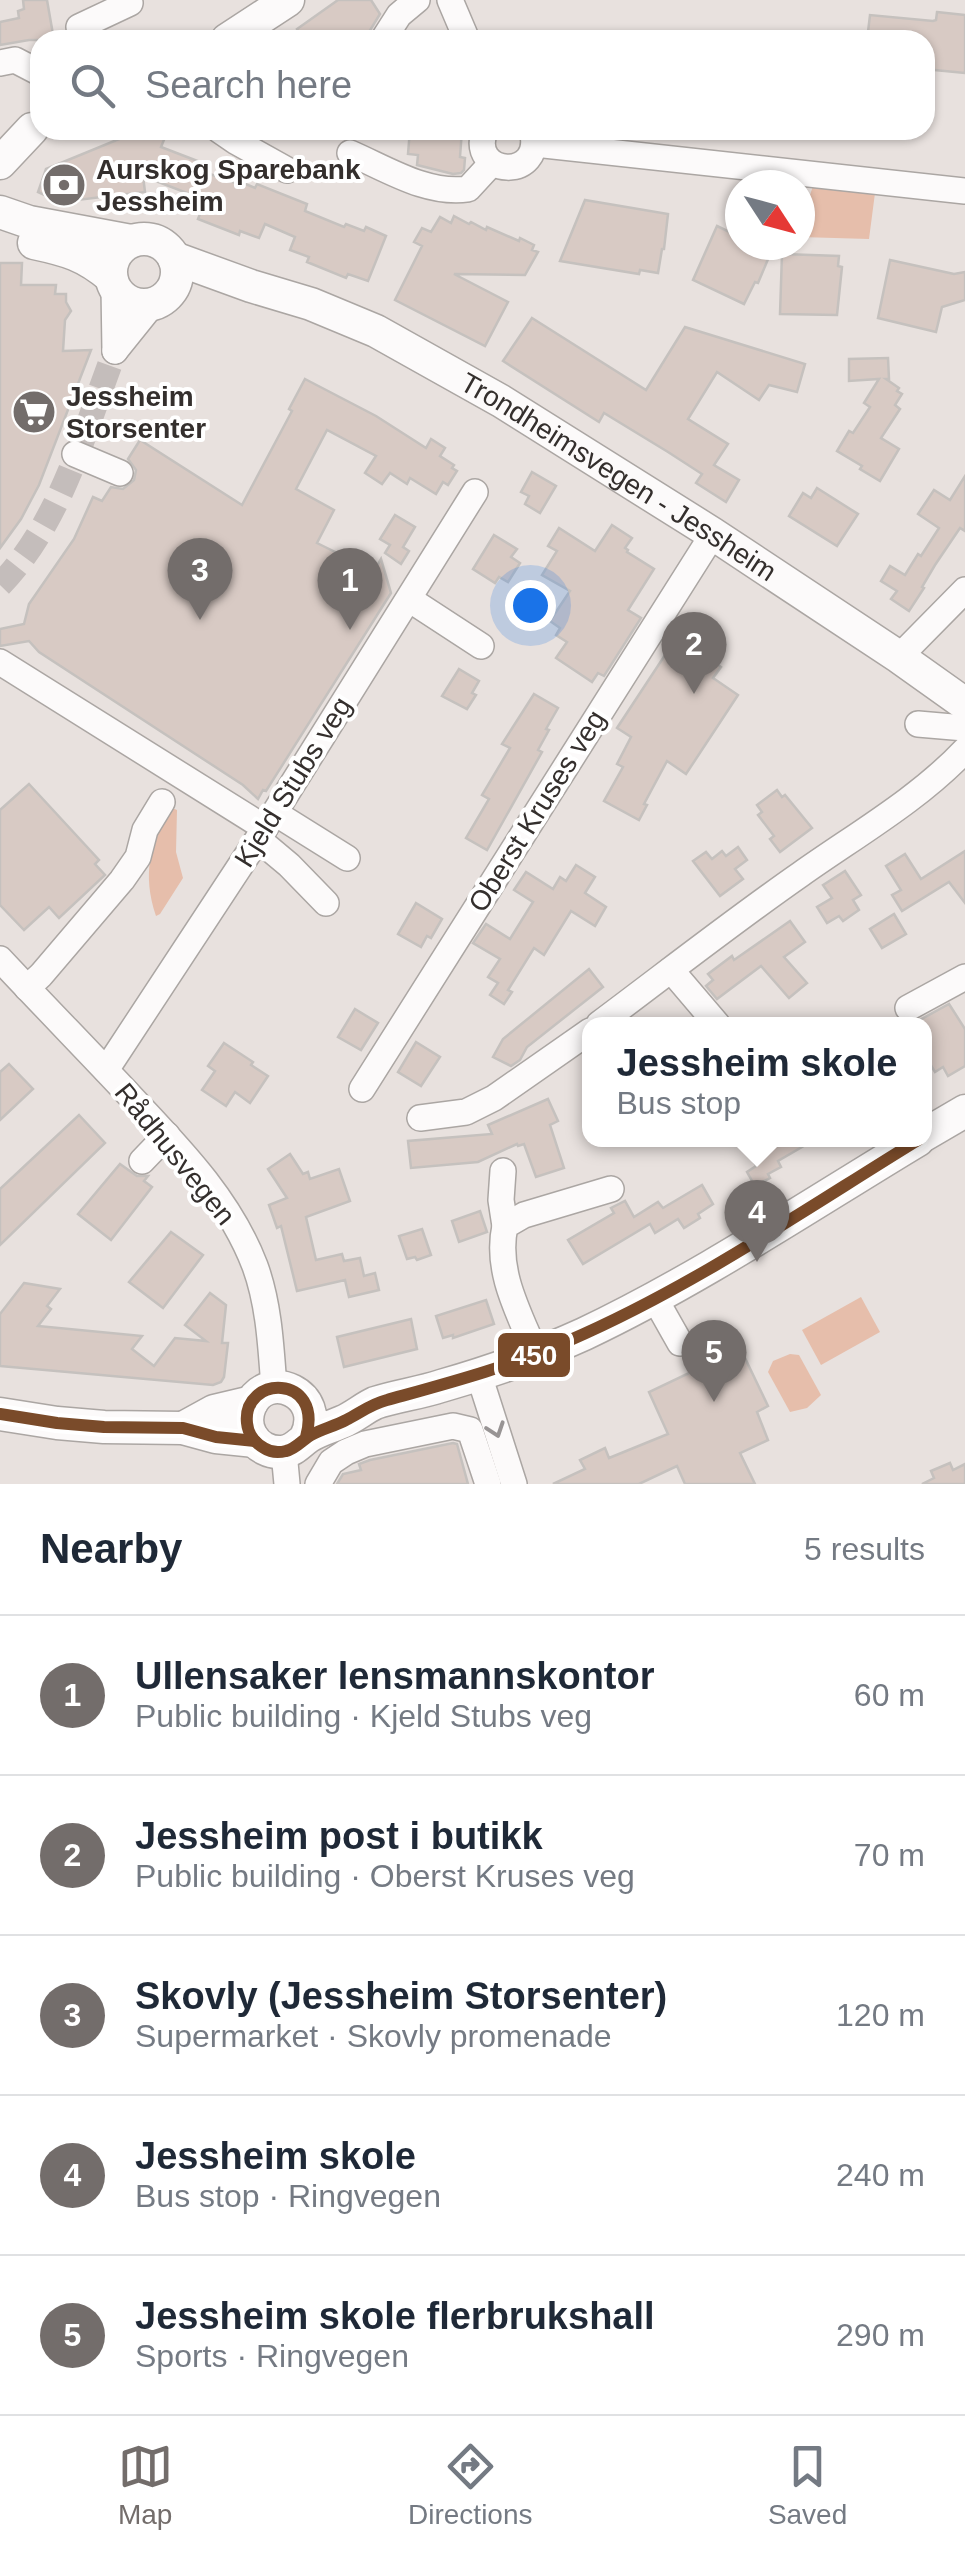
<!DOCTYPE html>
<html lang="en">
<head>
<meta charset="utf-8">
<style>
  :root { --surface:#fff; --page:#f2f2f3; --text:#1f2937; --muted:#747a83; --line:#e0e1e3; --accent:#736d6b }
  body { margin:0; font-family:Arial,sans-serif; background:var(--page); color:var(--text) }
  .compass { position:absolute; left:725px; top:170px; width:90px; height:90px; border-radius:50%; background:var(--surface); box-shadow:0 2px 8px #0004; rotate:126deg }
  .you { position:absolute; left:530px; top:605px; width:35px; height:35px; margin:-25px; border:8px solid #fff; border-radius:50%; background:#1a73e8; box-shadow:0 0 0 15px #1a73e833 }
  .badge { display:grid; place-items:center; width:65px; height:65px; border-radius:50%; background:var(--accent); color:#fff; font-size:32px; font-weight:700 }
  .pin { position:absolute; translate:-50% -82px; filter:drop-shadow(0 2px 5px #0008) }
  .pin::after { content:''; position:absolute; top:52px; width:35px; height:30px; background:inherit; clip-path:polygon(0 0,100% 0,50% 100%) }
  .popup { position:absolute; left:582px; top:1017px; width:350px; height:130px; box-sizing:border-box; display:grid; place-content:center; border-radius:20px; background:var(--surface); filter:drop-shadow(0 2px 8px #0005); font-size:32px; white-space:nowrap; color:var(--muted) }
  .popup b { font-size:38px; color:var(--text) }
  .popup::after { content:''; position:absolute; left:50%; top:100%; margin-left:-20px; border:20px solid transparent; border-top-color:var(--surface) }
  .list { margin:0; padding:0; list-style:none }
  h2 { display:flex; justify-content:space-between; align-items:center; height:130px; margin:0; padding:0 40px; font-size:42px }
  h2 small { font-size:32px; font-weight:400; color:var(--muted) }
  .list li { display:grid; grid-template-columns:65px 1fr auto; gap:30px; align-items:center; box-sizing:border-box; height:160px; padding:0 40px; border-top:2px solid var(--line) }
  .list b { display:block; font-size:38px; white-space:nowrap }
  .list p { margin:0; font-size:32px; white-space:nowrap; color:var(--muted) }
  .list em { font-size:32px; font-style:normal; color:var(--muted) }
  .icon { flex:none; width:55px; height:55px; fill:none; stroke:currentColor; stroke-width:2; stroke-linecap:round; stroke-linejoin:round }
  .map { position:relative; flex:none; width:965px; height:1484px; overflow:hidden }
  .search { position:absolute; background:var(--surface); box-shadow:0 2px 8px #0004; left:30px; right:30px; top:30px; height:110px; display:flex; align-items:center; gap:25px; box-sizing:border-box; padding:0 35px; border-radius:30px; color:var(--muted); font-size:38px }
  .sheet { height:930px; background:var(--surface) }
  nav { display:flex; justify-content:space-around; align-items:center; box-sizing:border-box; height:140px; border-top:2px solid var(--line); background:var(--surface); font-size:28px; color:var(--muted) }
  nav a { display:grid; justify-items:center; gap:5px }
  nav .on { color:var(--accent) }
  .map>svg:first-child { display:block }
  .green { fill:#e6beab }
  .building { fill:#d8cac4; stroke:#c5c1be; stroke-width:2.5 }
  .lines { fill:none; stroke-linecap:round; stroke-linejoin:round }
  .minor-tunnel { stroke:#c4bdbb; stroke-width:25; stroke-dasharray:25 12; stroke-linecap:butt }
  .minor-casing { stroke:#aba6a3; stroke-width:28 }
  .major-casing { stroke:#aba6a3; stroke-width:35 }
  .minor { stroke:#fcfafa; stroke-width:25 }
  .major { stroke:#fcfafa; stroke-width:32 }
  .bus-1-casing { stroke:#fff; stroke-width:20 }
  .bus-1 { stroke:#7a4b2a; stroke-width:12 }
  .oneway { stroke:#989494 }
  .labels { text-anchor:middle; dominant-baseline:central; stroke-width:8; stroke-linejoin:round; paint-order:stroke }
  .poi-label { font-size:28px; font-weight:bold; fill:#342f2d; stroke:#fff; text-anchor:start }
  .street-label { font-size:28px; fill:#342f2d; stroke:#fff }
  .line-badge { stroke:#fff; stroke-width:4 }
  .badge-label { font-size:28px; text-anchor:middle; font-weight:bold; fill:#fff }
</style>
</head>
<body>
<div class="map">
<svg width="965" height="1484" viewBox="0 0 965 1484">
  <rect width="100%" height="100%" fill="#e8e1de"/>
  <g class="green">
    <polygon points="813,186 875,193 869,239 800,237 800,210 805,210"/>
    <path d="M 170,807 L 177,810 L 176,852 L 183,878 L 160,914 L 156,916 C 142,874 150,844 170,807 Z"/>
    <polygon points="861,1297 880,1332 821,1365 802,1330"/>
    <polygon points="790,1354 799,1355 821,1395 807,1408 790,1412 768,1372 773,1361"/>
  </g>
  <g class="building">
    <polygon points="23,0 47,0 54,40 29,40 0,45 0,22 19,18 18,11 24,9"/>
    <polygon points="338,0 371,0 380,14 369,32 357,40 304,40 297,29"/>
    <polygon points="937,12 965,15 965,73 925,69 925,40 867,40 870,15 933,21 936,20"/>
    <polygon points="141,130 168,130 161,147 200,162 196,169 235,183 236,180 255,188 257,184 307,204 305,211 344,227 346,224 364,231 366,227 386,236 368,281 348,274 346,278 307,262 309,257 290,250 295,237 265,224 259,238 240,231 239,235 198,219 200,214 182,207 187,193 143,176 145,192 60,202 38,192 46,169"/>
    <polygon points="410,130 462,130 460,157 465,158 464,170 461,173 453,174 417,165 418,155 408,154"/>
    <polygon points="585,200 668,214 664,249 662,249 658,273 640,270 639,274 560,261"/>
    <polygon points="454,216 469,224 471,222 486,230 487,227 519,241 520,238 534,245 532,250 538,252 525,275 454,274 508,302 485,346 395,300 422,246 414,242 422,228 431,232 440,217 451,223"/>
    <polygon points="717,226 740,237 740,245 757,245 771,252 758,283 755,282 744,304 693,280"/>
    <polygon points="782,254 839,256 838,266 842,267 837,315 780,314"/>
    <polygon points="890,260 954,274 965,272 965,300 942,307 936,332 878,318"/>
    <polygon points="0,263 22,263 21,285 56,285 55,294 66,294 66,302 71,311 65,320 63,351 91,350 39,485 21,519 0,548"/>
    <polygon points="532,318 646,390 685,327 805,364 797,392 769,385 759,400 717,372 688,419 728,444 714,465 739,480 726,502 696,483 702,474 668,452 604,413 599,422 503,361"/>
    <polygon points="888,358 889,379 886,379 899,388 897,391 902,394 895,405 900,409 881,438 899,449 880,481 860,469 862,466 837,451 849,431 853,433 870,407 864,403 879,379 849,381 849,359"/>
    <polygon points="305,379 376,416 426,448 431,439 445,448 440,456 454,465 452,468 457,471 448,485 443,482 436,494 410,478 407,484 390,473 382,484 365,473 376,456 327,430 296,489 334,510 317,543 374,571 381,559 391,593 266,791 263,790 258,799 243,785 39,652 29,641 0,646 0,629 24,624 29,604 74,539 93,497 102,501 111,487 123,489 134,480 136,470 128,459 140,440 242,505 292,411 289,409"/>
    <polygon points="532,472 556,486 540,513 525,504 529,496 521,492"/>
    <polygon points="965,476 965,531 960,528 935,565 922,587 924,588 909,611 891,599 897,591 881,581 890,566 905,575 918,554 921,556 939,528 918,514 934,490 950,500"/>
    <polygon points="817,488 858,514 837,546 789,516 803,493 811,498"/>
    <polygon points="395,515 415,527 403,547 409,551 401,564 385,553 390,545 380,539"/>
    <polygon points="612,525 632,538 625,548 628,550 627,552 654,569 628,610 641,618 604,676 598,673 592,682 556,658 567,642 556,635 560,628 550,621 570,591 542,575 557,551 548,546 559,528 595,551"/>
    <polygon points="494,535 517,549 511,557 520,563 508,582 499,577 495,583 473,569"/>
    <polygon points="669,649 694,666 702,654 721,667 713,678 738,695 686,774 667,761 644,804 647,805 639,820 604,801 623,767 617,764 631,737 617,728"/>
    <polygon points="459,669 479,681 472,693 476,695 467,709 442,696"/>
    <polygon points="534,694 558,708 546,729 549,730 538,750 542,752 487,850 466,838 489,799 482,795 510,748 502,744"/>
    <polygon points="29,784 99,860 95,864 105,875 59,918 49,907 24,930 0,905 0,810"/>
    <polygon points="777,790 782,797 785,795 812,828 780,852 770,839 774,836 758,815 762,812 757,805"/>
    <polygon points="738,847 747,860 735,869 743,879 720,896 693,861 706,852 712,859 722,851 726,856"/>
    <polygon points="965,851 965,903 949,882 902,911 892,895 901,890 886,866 905,854 921,879"/>
    <polygon points="576,865 595,877 585,893 606,907 595,926 571,911 544,955 534,948 508,990 512,992 504,1004 490,995 498,983 488,977 500,959 473,943 486,924 510,939 533,902 514,890 526,872 553,889 560,877 566,881"/>
    <polygon points="845,871 861,895 853,900 859,910 843,921 839,916 827,923 817,907 832,898 823,885"/>
    <polygon points="416,903 442,919 431,938 427,936 421,947 398,934"/>
    <polygon points="894,914 906,934 882,948 870,929"/>
    <polygon points="790,921 805,942 784,957 807,983 789,998 761,966 717,999 706,986 713,980 708,974 732,956 734,960"/>
    <polygon points="589,969 603,987 527,1047 520,1060 511,1066 493,1057 503,1039"/>
    <polygon points="949,1004 965,1029 965,1066 948,1076 943,1067 935,1072 924,1054 924,1024 900,1024 916,1022"/>
    <polygon points="355,1009 378,1023 361,1050 338,1037"/>
    <polygon points="416,1042 440,1057 421,1086 398,1072"/>
    <polygon points="224,1043 253,1062 251,1065 268,1076 250,1103 235,1092 226,1106 202,1090 215,1071 208,1066"/>
    <polygon points="9,1064 33,1089 0,1120 0,1072"/>
    <polygon points="548,1099 558,1121 550,1125 564,1168 536,1177 524,1144 518,1146 517,1144 478,1162 411,1168 408,1141 492,1134 488,1125"/>
    <polygon points="79,1115 105,1143 0,1245 0,1189"/>
    <polygon points="773,1140 814,1140 778,1161 781,1167 768,1174 770,1178 755,1186 747,1172 756,1166 749,1153"/>
    <polygon points="290,1154 303,1174 308,1172 310,1179 339,1169 350,1201 306,1217 316,1260 342,1254 344,1261 360,1258 364,1276 375,1273 379,1290 349,1297 345,1280 297,1291 281,1226 277,1228 269,1205 287,1198 268,1169"/>
    <polygon points="120,1164 137,1176 148,1176 144,1181 152,1187 111,1240 78,1214"/>
    <polygon points="702,1185 713,1204 698,1214 700,1218 684,1228 678,1219 655,1233 650,1224 583,1264 568,1240 614,1213 611,1208 625,1201 634,1217 658,1202 663,1208"/>
    <polygon points="480,1211 487,1232 459,1242 452,1221"/>
    <polygon points="422,1229 431,1255 417,1260 415,1257 407,1259 399,1236"/>
    <polygon points="171,1232 203,1255 163,1308 129,1282"/>
    <polygon points="24,1283 60,1289 47,1306 51,1309 38,1326 142,1336 132,1349 154,1366 175,1338 206,1341 185,1325 210,1293 226,1305 222,1343 228,1343 224,1377 221,1382 213,1385 0,1366 0,1314"/>
    <polygon points="486,1300 494,1324 453,1338 453,1335 443,1338 436,1316"/>
    <polygon points="411,1319 417,1349 344,1367 337,1337"/>
    <polygon points="729,1354 733,1361 744,1356 768,1406 757,1412 768,1440 740,1453 755,1484 685,1484 677,1466 639,1484 553,1484 585,1469 580,1460 605,1448 609,1458 668,1434 649,1392"/>
    <polygon points="453,1443 457,1444 468,1484 337,1484 343,1474 361,1470 359,1464 370,1460"/>
    <polygon points="950,1463 953,1470 965,1464 965,1484 922,1484 934,1478 931,1471"/>
  </g>
  <g class="lines">
    <path class="minor-tunnel" d="M 0,585 C 61,522 84,431 115,351"/>
    <defs>
      <g id="minor">
        <polyline points="450,0 467,40"/>
        <polyline points="79,27 130,3"/>
        <polyline points="383,40 399,15 417,0"/>
        <polyline points="0,63 15,60 40,73"/>
        <polyline points="219,130 235,141 287,170"/>
        <path d="M 485,130 C 467,177 546,182 532,130"/>
        <polyline points="535,144 965,191"/>
        <path d="M 350,153 C 387,169 427,195 468,189 L 492,163"/>
        <polyline points="114,287 115,351"/>
        <polyline points="115,351 152,305"/>
        <polyline points="75,454 120,473"/>
        <polyline points="409,599 481,646"/>
        <polyline points="899,657 965,590"/>
        <polyline points="0,662 265,828"/>
        <polyline points="918,724 965,728"/>
        <polyline points="275,813 347,858"/>
        <polyline points="258,839 289,865 326,903"/>
        <path d="M 0,959 C 44,1006 89,1052 133,1099 C 180,1149 230,1200 255,1266 C 269,1304 271,1347 274,1388"/>
        <polyline points="671,970 717,1024"/>
        <polyline points="27,988 41,975 122,880 138,857 145,830 162,802"/>
        <polyline points="908,1008 965,977"/>
        <path d="M 599,1024 C 666,974 732,922 801,874 C 856,835 919,799 965,750"/>
        <polyline points="106,1070 265,828 475,492"/>
        <polyline points="362,1089 713,534"/>
        <polyline points="420,1118 466,1112 494,1098 590,1031"/>
        <polyline points="142,1161 167,1135"/>
        <polyline points="503,1171 501,1200 505,1226"/>
        <polyline points="654,1297 680,1343"/>
        <path d="M 536,1354 C 519,1313 495,1271 505,1226 L 524,1215 L 611,1189"/>
        <polyline points="479,1375 514,1484"/>
        <polyline points="284,1452 287,1484"/>
        <polyline points="318,1484 331,1462 346,1452 365,1444 453,1426 470,1430 488,1484"/>
      </g>
      <g id="major">
        <polyline points="227,40 288,0"/>
        <polyline points="0,163 32,129"/>
        <polyline points="0,212 29,222 131,241"/>
        <circle cx="144" cy="272" r="33"/>
        <path d="M 34,243 C 67,250 85,255 111,277"/>
        <path id="s1" d="M 174,258 L 251,286 L 311,304 L 376,331 L 501,401 L 713,534 L 899,657 L 965,704"/>
        <polyline points="924,1135 965,1111"/>
        <polyline points="0,1414 57,1423 104,1427 183,1428 216,1437 255,1441"/>
        <polyline points="183,1428 214,1411 252,1402"/>
        <path d="M 306,1437 C 327,1394 267,1367 250,1406 C 246,1416 246,1426 251,1435 C 257,1447 270,1453 282,1452 C 294,1451 299,1443 308,1437 C 318,1430 331,1427 342,1422 C 354,1417 364,1408 375,1403 C 396,1396 420,1393 441,1386 C 490,1372 538,1355 584,1334 C 698,1280 810,1205 918,1140"/>
      </g>
    </defs>
    <use href="#minor" class="minor-casing"/>
    <use href="#major" class="major-casing"/>
    <use href="#minor" class="minor"/>
    <use href="#major" class="major"/>
    <defs>
      <g id="bus-1">
        <polyline points="0,1414 57,1423 104,1427 183,1428 216,1437 255,1441"/>
        <path d="M 306,1437 C 324,1373 242,1375 247,1423 C 248,1434 255,1443 264,1448 C 270,1452 278,1453 286,1451 C 296,1449 302,1440 311,1435 C 322,1429 335,1426 346,1420 C 360,1413 371,1404 387,1400 C 448,1383 509,1367 568,1341 C 691,1288 804,1210 918,1140"/>
      </g>
    </defs>
    <use href="#bus-1" class="bus-1-casing"/>
    <use href="#bus-1" class="bus-1"/>
  </g>
  <defs><path id="oneway-chevron" d="M-2-3.5L2.5 0L-2 3.5" fill="none" stroke-width="1.6" stroke-linecap="round" stroke-linejoin="round" transform="scale(2.5)"/></defs>
  <use class="oneway" href="#oneway-chevron" transform="translate(496 1430) rotate(71)"/>
  <defs>
    <symbol id="bank-disc" viewBox="-11 -11 22 22"><circle r="9.5" fill="#736d6b" stroke="#fff"/><path d="M-6-4H6V4H-6ZM0-2.3a2.3 2.3 0 1 0 0 4.6a2.3 2.3 0 1 0 0-4.6Z" fill="#fff"/></symbol>
    <symbol id="supermarket-disc" viewBox="-11 -11 22 22"><circle r="9.5" fill="#736d6b" stroke="#fff"/><path d="M-6-5.5h2.5l.6 2H6L4.5 2H-2.5L-4.4-4H-6ZM-1.5 3.2a1.3 1.3 0 1 0 .1 0ZM3 3.2a1.3 1.3 0 1 0 .1 0Z" fill="#fff"/></symbol>
  </defs>
  <g fill-rule="evenodd">
    <use href="#bank-disc" x="39" y="160" width="50" height="50"/>
    <use href="#supermarket-disc" x="9" y="387" width="50" height="50"/>
  </g>
  <g class="labels">
    <g class="poi-label">
      <text x="96" y="169">Aurskog Sparebank<tspan x="96" dy="32">Jessheim</tspan></text>
      <text x="66" y="396">Jessheim<tspan x="66" dy="32">Storsenter</tspan></text>
    </g>
    <g class="street-label">
      <text stroke="none"><textPath href="#s1" startOffset="498">Trondheimsvegen - Jessheim</textPath></text>
      <text transform="translate(293 782) rotate(-58)">Kjeld Stubs veg</text>
      <text transform="translate(537 811) rotate(-58)">Oberst Kruses veg</text>
      <text transform="translate(175 1154) rotate(51)">Rådhusvegen</text>
    </g>
  </g>
  <rect class="line-badge" x="496" y="1331" width="76" height="48" rx="10" fill="#7a4b2a"/>
  <g class="badge-label">
    <text x="534" y="1365">450</text>
  </g>
</svg>
<svg class="compass" viewBox="-18 -18 36 36"><path d="M0-13l5 13h-10z" fill="#e53935"/><path d="M0 13l5-13h-10z" fill="#747a83"/></svg>
<div class="you"></div>
<div class="pin badge" style="left:350px;top:630px">1</div>
<div class="pin badge" style="left:694px;top:694px">2</div>
<div class="pin badge" style="left:200px;top:620px">3</div>
<div class="pin badge" style="left:757px;top:1262px">4</div>
<div class="popup"><b>Jessheim skole</b>Bus stop</div>
<div class="pin badge" style="left:714px;top:1402px">5</div>
<div class="search"><svg class="icon" aria-label="search" viewBox="0 0 24 24"><circle cx="10" cy="10" r="6"/><path d="M15 15l6 6"/></svg>Search here</div>
</div>
<section class="sheet">
<h2>Nearby<small>5 results</small></h2>
<ul class="list">
<li><span class="badge">1</span><div><b>Ullensaker lensmannskontor</b><p>Public building · Kjeld Stubs veg</p></div><em>60 m</em></li>
<li><span class="badge">2</span><div><b>Jessheim post i butikk</b><p>Public building · Oberst Kruses veg</p></div><em>70 m</em></li>
<li><span class="badge">3</span><div><b>Skovly (Jessheim Storsenter)</b><p>Supermarket · Skovly promenade</p></div><em>120 m</em></li>
<li><span class="badge">4</span><div><b>Jessheim skole</b><p>Bus stop · Ringvegen</p></div><em>240 m</em></li>
<li><span class="badge">5</span><div><b>Jessheim skole flerbrukshall</b><p>Sports · Ringvegen</p></div><em>290 m</em></li>
</ul>
</section>
<nav>
<a class="on"><svg class="icon" aria-label="map" viewBox="0 0 24 24"><path d="M3 6l6-2 6 2 6-2v14l-6 2-6-2-6 2zM9 4v14M15 6v14"/></svg>Map</a>
<a><svg class="icon" aria-label="directions" viewBox="0 0 24 24"><path d="M12 3l9 9-9 9-9-9zM9 14v-3h6M13 9l2 2-2 2"/></svg>Directions</a>
<a><svg class="icon" aria-label="saved" viewBox="0 0 24 24"><path d="M7 4h10v16l-5-4-5 4z"/></svg>Saved</a>
</nav>
</body>
</html>
